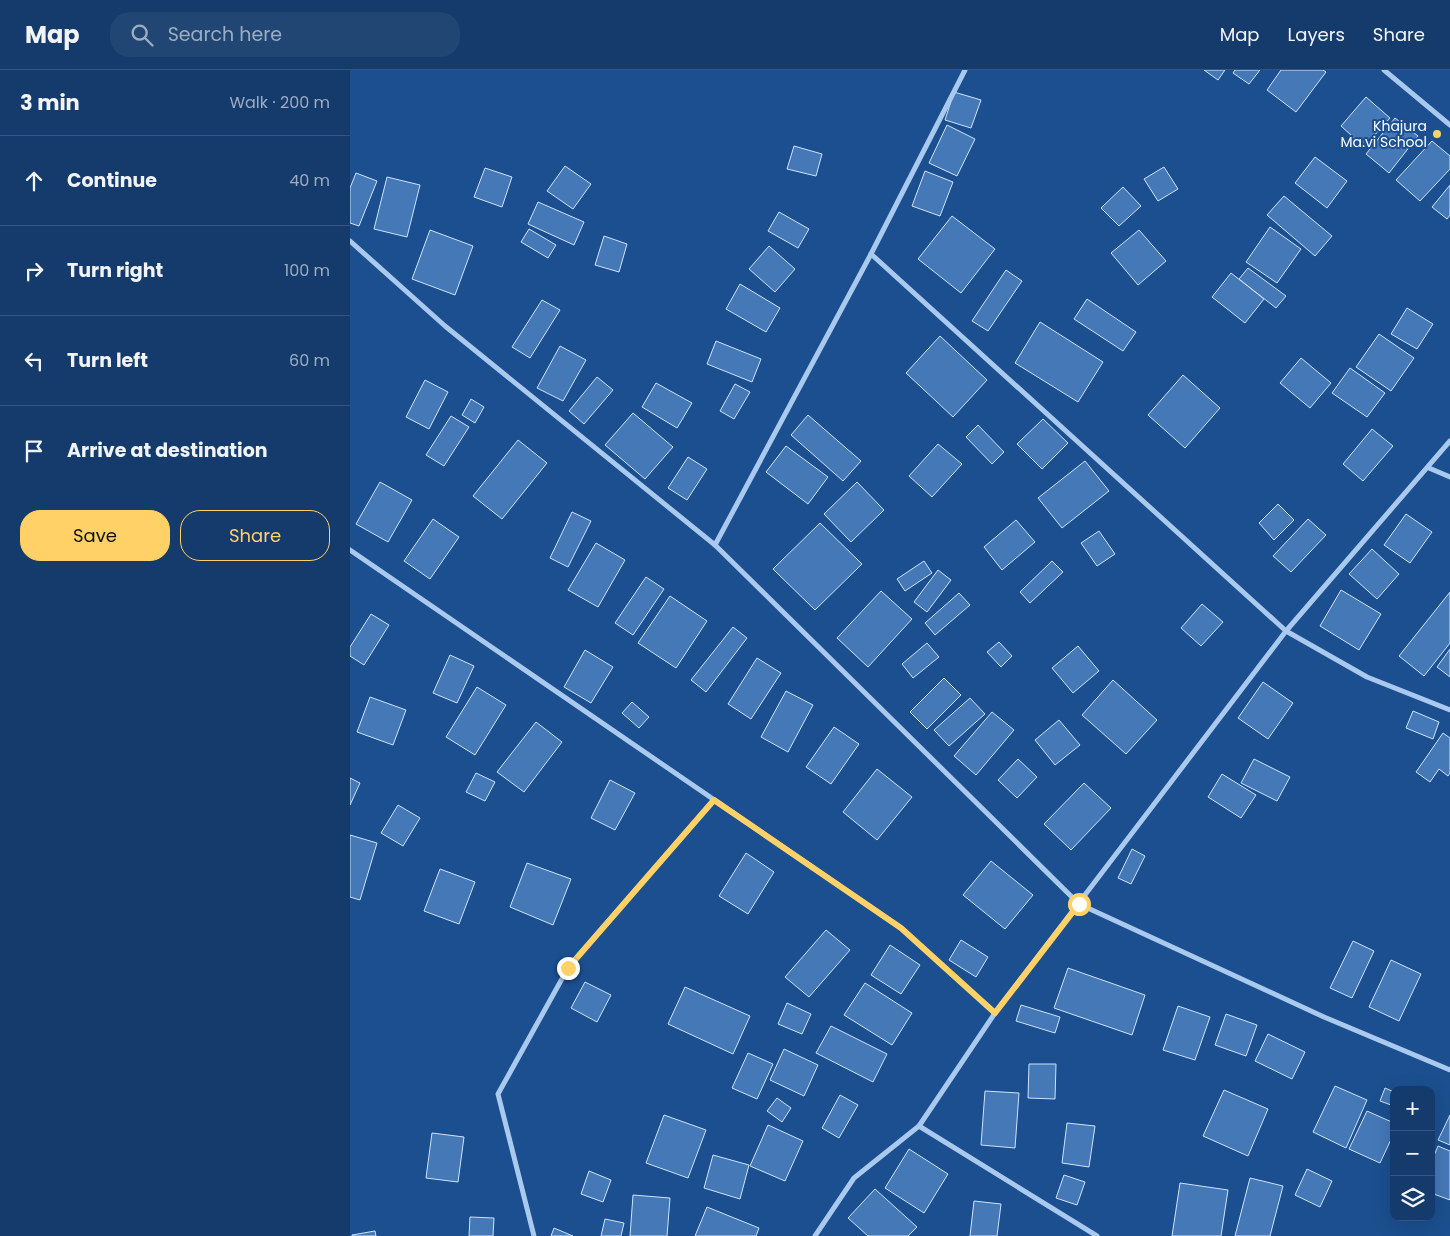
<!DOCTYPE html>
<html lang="en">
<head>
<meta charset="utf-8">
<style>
  :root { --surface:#143b6b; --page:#214673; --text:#f1f3f6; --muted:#9dadc1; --line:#33557e; --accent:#ffd166 }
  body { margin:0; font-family:Poppins,sans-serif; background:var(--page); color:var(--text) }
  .controls { position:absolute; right:15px; bottom:15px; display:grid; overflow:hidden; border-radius:10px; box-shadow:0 5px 20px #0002 }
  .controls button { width:45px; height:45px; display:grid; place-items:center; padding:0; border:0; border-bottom:1px solid var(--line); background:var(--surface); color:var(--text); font:25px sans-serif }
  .stop { position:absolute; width:15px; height:15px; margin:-11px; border:4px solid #ffd166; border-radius:50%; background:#fff }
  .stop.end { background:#ffd166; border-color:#fff; box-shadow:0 1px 5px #0008 }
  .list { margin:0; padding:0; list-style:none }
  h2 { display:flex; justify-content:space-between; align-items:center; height:65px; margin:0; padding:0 20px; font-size:21px }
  h2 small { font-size:16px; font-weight:400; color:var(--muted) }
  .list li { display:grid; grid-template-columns:32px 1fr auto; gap:15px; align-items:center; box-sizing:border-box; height:90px; padding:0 20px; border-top:1px solid var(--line) }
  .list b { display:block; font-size:19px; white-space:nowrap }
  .list em { font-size:16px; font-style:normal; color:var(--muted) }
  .actions { display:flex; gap:10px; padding:15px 20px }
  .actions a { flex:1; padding:11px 0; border:1px solid var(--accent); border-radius:20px; text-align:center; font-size:18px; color:var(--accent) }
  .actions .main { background:var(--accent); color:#111 }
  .icon { flex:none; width:28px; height:28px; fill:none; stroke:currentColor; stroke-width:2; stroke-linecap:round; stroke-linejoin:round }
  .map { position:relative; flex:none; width:1100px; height:1166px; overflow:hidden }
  header { display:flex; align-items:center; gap:30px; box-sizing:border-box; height:70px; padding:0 25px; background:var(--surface); border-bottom:1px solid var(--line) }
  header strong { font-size:24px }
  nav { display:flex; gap:28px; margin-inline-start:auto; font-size:18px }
  .search { width:350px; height:45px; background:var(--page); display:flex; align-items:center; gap:12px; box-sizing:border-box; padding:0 18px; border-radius:20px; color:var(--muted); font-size:19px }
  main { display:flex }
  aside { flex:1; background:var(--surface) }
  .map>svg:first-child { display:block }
  .building { fill:#4478b7; stroke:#cfe3fa }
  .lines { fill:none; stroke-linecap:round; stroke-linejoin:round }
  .street { stroke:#a9c9ee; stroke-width:5 }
  .route { stroke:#ffd166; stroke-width:6 }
  .poi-dot { fill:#ffd166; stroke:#1b4f8f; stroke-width:2 }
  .labels { text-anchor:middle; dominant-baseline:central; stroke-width:4; stroke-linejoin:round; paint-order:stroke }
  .poi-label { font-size:14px; fill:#fff; stroke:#1b4f8f; text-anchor:end }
</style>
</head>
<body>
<header>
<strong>Map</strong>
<div class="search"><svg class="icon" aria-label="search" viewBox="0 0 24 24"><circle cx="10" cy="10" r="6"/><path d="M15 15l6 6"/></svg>Search here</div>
<nav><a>Map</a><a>Layers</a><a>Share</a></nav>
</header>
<main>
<aside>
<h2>3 min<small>Walk · 200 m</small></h2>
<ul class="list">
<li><svg class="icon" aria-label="ahead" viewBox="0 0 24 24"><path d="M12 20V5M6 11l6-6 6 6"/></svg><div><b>Continue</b></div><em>40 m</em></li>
<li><svg class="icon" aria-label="right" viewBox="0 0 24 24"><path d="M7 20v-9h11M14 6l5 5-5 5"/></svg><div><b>Turn right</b></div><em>100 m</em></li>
<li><svg class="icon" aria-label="left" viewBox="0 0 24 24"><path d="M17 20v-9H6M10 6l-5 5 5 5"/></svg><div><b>Turn left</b></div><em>60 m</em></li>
<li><svg class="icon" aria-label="arrive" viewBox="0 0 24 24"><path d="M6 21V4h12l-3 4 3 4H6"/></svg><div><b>Arrive at destination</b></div></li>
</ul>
<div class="actions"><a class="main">Save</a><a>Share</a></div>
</aside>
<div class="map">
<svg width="1100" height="1166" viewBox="0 0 1100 1166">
  <rect width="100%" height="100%" fill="#1b4f8f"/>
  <g class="building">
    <polygon points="854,0 875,0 868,10"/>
    <polygon points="885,0 910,0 899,14 883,3"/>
    <polygon points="931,0 973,0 976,2 946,42 917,20"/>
    <polygon points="604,22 631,30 621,58 595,50"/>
    <polygon points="1016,27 1040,48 1014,77 991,56"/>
    <polygon points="1045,48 1068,66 1039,103 1016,84"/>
    <polygon points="597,55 625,69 607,106 579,93"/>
    <polygon points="1082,71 1100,86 1100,99 1070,131 1046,110"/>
    <polygon points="444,76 472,84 466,106 437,99"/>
    <polygon points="965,87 997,111 977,138 945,113"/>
    <polygon points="215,96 241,114 223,139 197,121"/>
    <polygon points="814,97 828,119 808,131 794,109"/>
    <polygon points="135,98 162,107 152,137 124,127"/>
    <polygon points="575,101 603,112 590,146 562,136"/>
    <polygon points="6,103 27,111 9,156 0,153 0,118"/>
    <polygon points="37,107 70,115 57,167 24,159"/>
    <polygon points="1100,115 1100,145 1097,149 1082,137"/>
    <polygon points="773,117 791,136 769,156 751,138"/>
    <polygon points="934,126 982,166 965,186 917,145"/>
    <polygon points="188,132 234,152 224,175 178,154"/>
    <polygon points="429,142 459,159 448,178 418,161"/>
    <polygon points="602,146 645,179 611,223 568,189"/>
    <polygon points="920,157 951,179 927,213 896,192"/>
    <polygon points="179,159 206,175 198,188 171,172"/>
    <polygon points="80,160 123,176 105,225 62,209"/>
    <polygon points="789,160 816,191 788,215 761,183"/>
    <polygon points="254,166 277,174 269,202 245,195"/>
    <polygon points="419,176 445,199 425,222 399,199"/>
    <polygon points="898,198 936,226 926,238 889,209"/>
    <polygon points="656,200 672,211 638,261 622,251"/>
    <polygon points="881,203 914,229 895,253 862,227"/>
    <polygon points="390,214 430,238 416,262 376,239"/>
    <polygon points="737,229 786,262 773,281 724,249"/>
    <polygon points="192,230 210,240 180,288 162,277"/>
    <polygon points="1057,238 1083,254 1067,279 1041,264"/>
    <polygon points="690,252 753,292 728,332 665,293"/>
    <polygon points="1029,264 1064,288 1041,321 1006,297"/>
    <polygon points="590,266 637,310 603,347 556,303"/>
    <polygon points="366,271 411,289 402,312 357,294"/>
    <polygon points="210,276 236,290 213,331 187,318"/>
    <polygon points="951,288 981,313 960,338 930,313"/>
    <polygon points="1000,298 1035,323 1017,347 982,323"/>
    <polygon points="833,305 870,338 835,378 798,345"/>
    <polygon points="247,307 263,320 234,354 219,341"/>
    <polygon points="75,310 98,322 79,359 56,347"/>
    <polygon points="306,313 342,333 327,358 292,337"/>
    <polygon points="385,314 400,322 384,349 370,341"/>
    <polygon points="121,329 134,337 125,353 112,345"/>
    <polygon points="283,343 323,377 295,409 255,375"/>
    <polygon points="458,345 511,391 493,411 441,365"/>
    <polygon points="101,346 119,357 94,396 76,385"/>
    <polygon points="693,349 718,373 692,399 667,374"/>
    <polygon points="628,355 654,382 642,394 616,367"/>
    <polygon points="1022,359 1043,376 1013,411 993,394"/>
    <polygon points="168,370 197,393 152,449 123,426"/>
    <polygon points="588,374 612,394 582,427 559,406"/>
    <polygon points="436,376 478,407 458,434 416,402"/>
    <polygon points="338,387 357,399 337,430 318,418"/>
    <polygon points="735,391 759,421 712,458 688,428"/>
    <polygon points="30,412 62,430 38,472 6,454"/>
    <polygon points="507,412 534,440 501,472 474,444"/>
    <polygon points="928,434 944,450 924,470 909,453"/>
    <polygon points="222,442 241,451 218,497 200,488"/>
    <polygon points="1056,444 1082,462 1060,493 1034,475"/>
    <polygon points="83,449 109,467 80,509 54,491"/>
    <polygon points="958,449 976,465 941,502 923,486"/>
    <polygon points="666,450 685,472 652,500 634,477"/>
    <polygon points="470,453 512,494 465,540 423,499"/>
    <polygon points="749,461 765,484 747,496 731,473"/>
    <polygon points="246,473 275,490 248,537 218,520"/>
    <polygon points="1022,479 1049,504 1027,529 999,504"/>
    <polygon points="574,491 582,503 555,521 547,509"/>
    <polygon points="702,491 713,502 680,533 670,522"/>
    <polygon points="588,500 601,510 577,542 564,532"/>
    <polygon points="296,507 314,519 283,565 265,553"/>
    <polygon points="991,520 1031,544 1009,580 970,556"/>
    <polygon points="531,521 562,549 518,597 487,568"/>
    <polygon points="1100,522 1100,573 1074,606 1049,586"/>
    <polygon points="609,523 620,535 585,565 575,553"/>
    <polygon points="320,526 357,551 326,598 288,573"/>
    <polygon points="852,534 873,552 851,576 831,558"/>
    <polygon points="21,544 39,555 14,595 0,586 0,577"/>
    <polygon points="383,557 397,568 356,622 341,610"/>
    <polygon points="649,572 662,586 651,597 637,582"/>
    <polygon points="577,573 589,587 563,608 552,594"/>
    <polygon points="728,576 749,601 723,623 702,598"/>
    <polygon points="1100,579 1100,607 1087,597"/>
    <polygon points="235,580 263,597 241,633 214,617"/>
    <polygon points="100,585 124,596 107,633 83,623"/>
    <polygon points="407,588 431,603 401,649 378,634"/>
    <polygon points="594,608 611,625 577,659 560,642"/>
    <polygon points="763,610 807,650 776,684 732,645"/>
    <polygon points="913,612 943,633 918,669 888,648"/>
    <polygon points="127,617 156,635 125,685 96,667"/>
    <polygon points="436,621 463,635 438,682 411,667"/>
    <polygon points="20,627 56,640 43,675 7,662"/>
    <polygon points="620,628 635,644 599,676 584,660"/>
    <polygon points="282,632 299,647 289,658 272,643"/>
    <polygon points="1063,641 1089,652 1083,669 1056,658"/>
    <polygon points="642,642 664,660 626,705 604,686"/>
    <polygon points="709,650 730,675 705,695 685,670"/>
    <polygon points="186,652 212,672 174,722 147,702"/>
    <polygon points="484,657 509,674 481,714 456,697"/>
    <polygon points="1093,663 1100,668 1100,703 1098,706 1089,699 1080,712 1066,702"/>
    <polygon points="668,689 687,707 667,728 648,710"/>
    <polygon points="904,689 940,707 927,731 891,713"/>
    <polygon points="527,699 562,727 527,770 493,742"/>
    <polygon points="126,703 145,712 135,731 116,722"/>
    <polygon points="872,704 906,725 891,748 858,727"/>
    <polygon points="0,708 10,713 0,735"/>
    <polygon points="260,710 285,723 265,760 241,748"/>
    <polygon points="734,713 761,738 721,780 694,754"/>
    <polygon points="48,735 70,748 53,776 31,763"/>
    <polygon points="0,765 27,773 10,830 0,827"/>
    <polygon points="782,779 795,786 781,814 768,808"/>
    <polygon points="396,783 424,802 398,844 369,826"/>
    <polygon points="641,791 683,825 655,859 613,825"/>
    <polygon points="177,793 221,809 203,855 160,837"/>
    <polygon points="90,799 125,812 109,854 74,841"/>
    <polygon points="476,860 500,880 459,927 435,907"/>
    <polygon points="611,870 638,887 626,907 599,890"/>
    <polygon points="1003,871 1024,881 1002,928 980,918"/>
    <polygon points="540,875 570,895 551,924 521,905"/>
    <polygon points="1041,890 1071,904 1049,951 1019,937"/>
    <polygon points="718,898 795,925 782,965 704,938"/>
    <polygon points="235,912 261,925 247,952 221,938"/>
    <polygon points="515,913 562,943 542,975 494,945"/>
    <polygon points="335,917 400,946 383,984 318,954"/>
    <polygon points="437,933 461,944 452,964 428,954"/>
    <polygon points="671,935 710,947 705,963 666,951"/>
    <polygon points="828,936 860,947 845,990 813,980"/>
    <polygon points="876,944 907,955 896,986 865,975"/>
    <polygon points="481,956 537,984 523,1012 466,983"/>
    <polygon points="918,964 955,982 942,1009 905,991"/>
    <polygon points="434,979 468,995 454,1026 420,1010"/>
    <polygon points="398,983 423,994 407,1029 382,1018"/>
    <polygon points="679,994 706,994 705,1029 678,1028"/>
    <polygon points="985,1016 1017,1030 996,1078 963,1062"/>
    <polygon points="1035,1018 1044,1022 1041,1035 1030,1031"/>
    <polygon points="874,1020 918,1039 898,1086 853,1066"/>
    <polygon points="635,1021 669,1023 665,1078 631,1075"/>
    <polygon points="490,1025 508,1035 489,1068 472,1058"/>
    <polygon points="427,1028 441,1038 432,1052 417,1041"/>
    <polygon points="1017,1041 1044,1053 1044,1063 1030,1093 999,1079"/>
    <polygon points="314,1045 356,1060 338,1108 296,1093"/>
    <polygon points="1100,1045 1100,1075 1088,1070"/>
    <polygon points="717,1053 745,1056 739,1097 712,1093"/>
    <polygon points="418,1055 453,1071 435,1111 400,1096"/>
    <polygon points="82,1063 114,1067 108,1112 76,1108"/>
    <polygon points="1088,1076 1100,1081 1100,1130 1081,1123 1081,1093"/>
    <polygon points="559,1079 598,1104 574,1143 535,1118"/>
    <polygon points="363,1085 399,1095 390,1129 354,1118"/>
    <polygon points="957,1099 982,1111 970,1137 945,1125"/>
    <polygon points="239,1101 261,1110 253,1132 231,1124"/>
    <polygon points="714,1105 735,1112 727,1135 706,1128"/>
    <polygon points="900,1108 933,1116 920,1166 885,1166"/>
    <polygon points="830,1113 878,1120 871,1166 822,1166"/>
    <polygon points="525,1119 567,1157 558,1166 518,1166 498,1148"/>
    <polygon points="283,1125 320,1128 317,1166 280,1166"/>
    <polygon points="624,1131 651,1134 647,1166 620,1166"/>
    <polygon points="357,1137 409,1158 406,1166 345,1166"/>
    <polygon points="120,1147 144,1148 143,1166 119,1166"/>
    <polygon points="255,1149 274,1153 271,1166 251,1166"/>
    <polygon points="204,1158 223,1166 201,1166"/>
    <polygon points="25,1161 26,1166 2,1166 2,1165"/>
  </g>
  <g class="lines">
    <g class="street">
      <polyline points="1034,0 1100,55"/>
      <polyline points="0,171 95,256 365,475 729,834 974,947 1100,1000"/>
      <polyline points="521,184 936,561 1017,607 1100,640"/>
      <polyline points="1079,398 1100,407"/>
      <polyline points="365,475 521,184 615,0"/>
      <polyline points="0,480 551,858 645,943"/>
      <polyline points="569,1056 747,1166"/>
      <polyline points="184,1166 148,1024 218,898 364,730"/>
      <polyline points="465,1166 504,1108 569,1056 645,943 936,561 1100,371"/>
    </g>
  </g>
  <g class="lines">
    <polyline class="route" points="218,898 364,730 551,858 645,943 729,834"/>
  </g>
  <circle class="poi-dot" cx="1087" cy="64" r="5"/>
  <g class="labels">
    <g class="poi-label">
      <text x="1077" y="56">Khajura<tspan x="1077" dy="16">Ma.vi School</tspan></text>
    </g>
  </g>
</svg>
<div class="controls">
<button>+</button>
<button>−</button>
<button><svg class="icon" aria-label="layers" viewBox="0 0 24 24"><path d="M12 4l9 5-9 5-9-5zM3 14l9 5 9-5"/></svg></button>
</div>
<div class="stop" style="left:729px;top:834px"></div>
<div class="stop end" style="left:218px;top:898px"></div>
</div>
</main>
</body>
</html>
